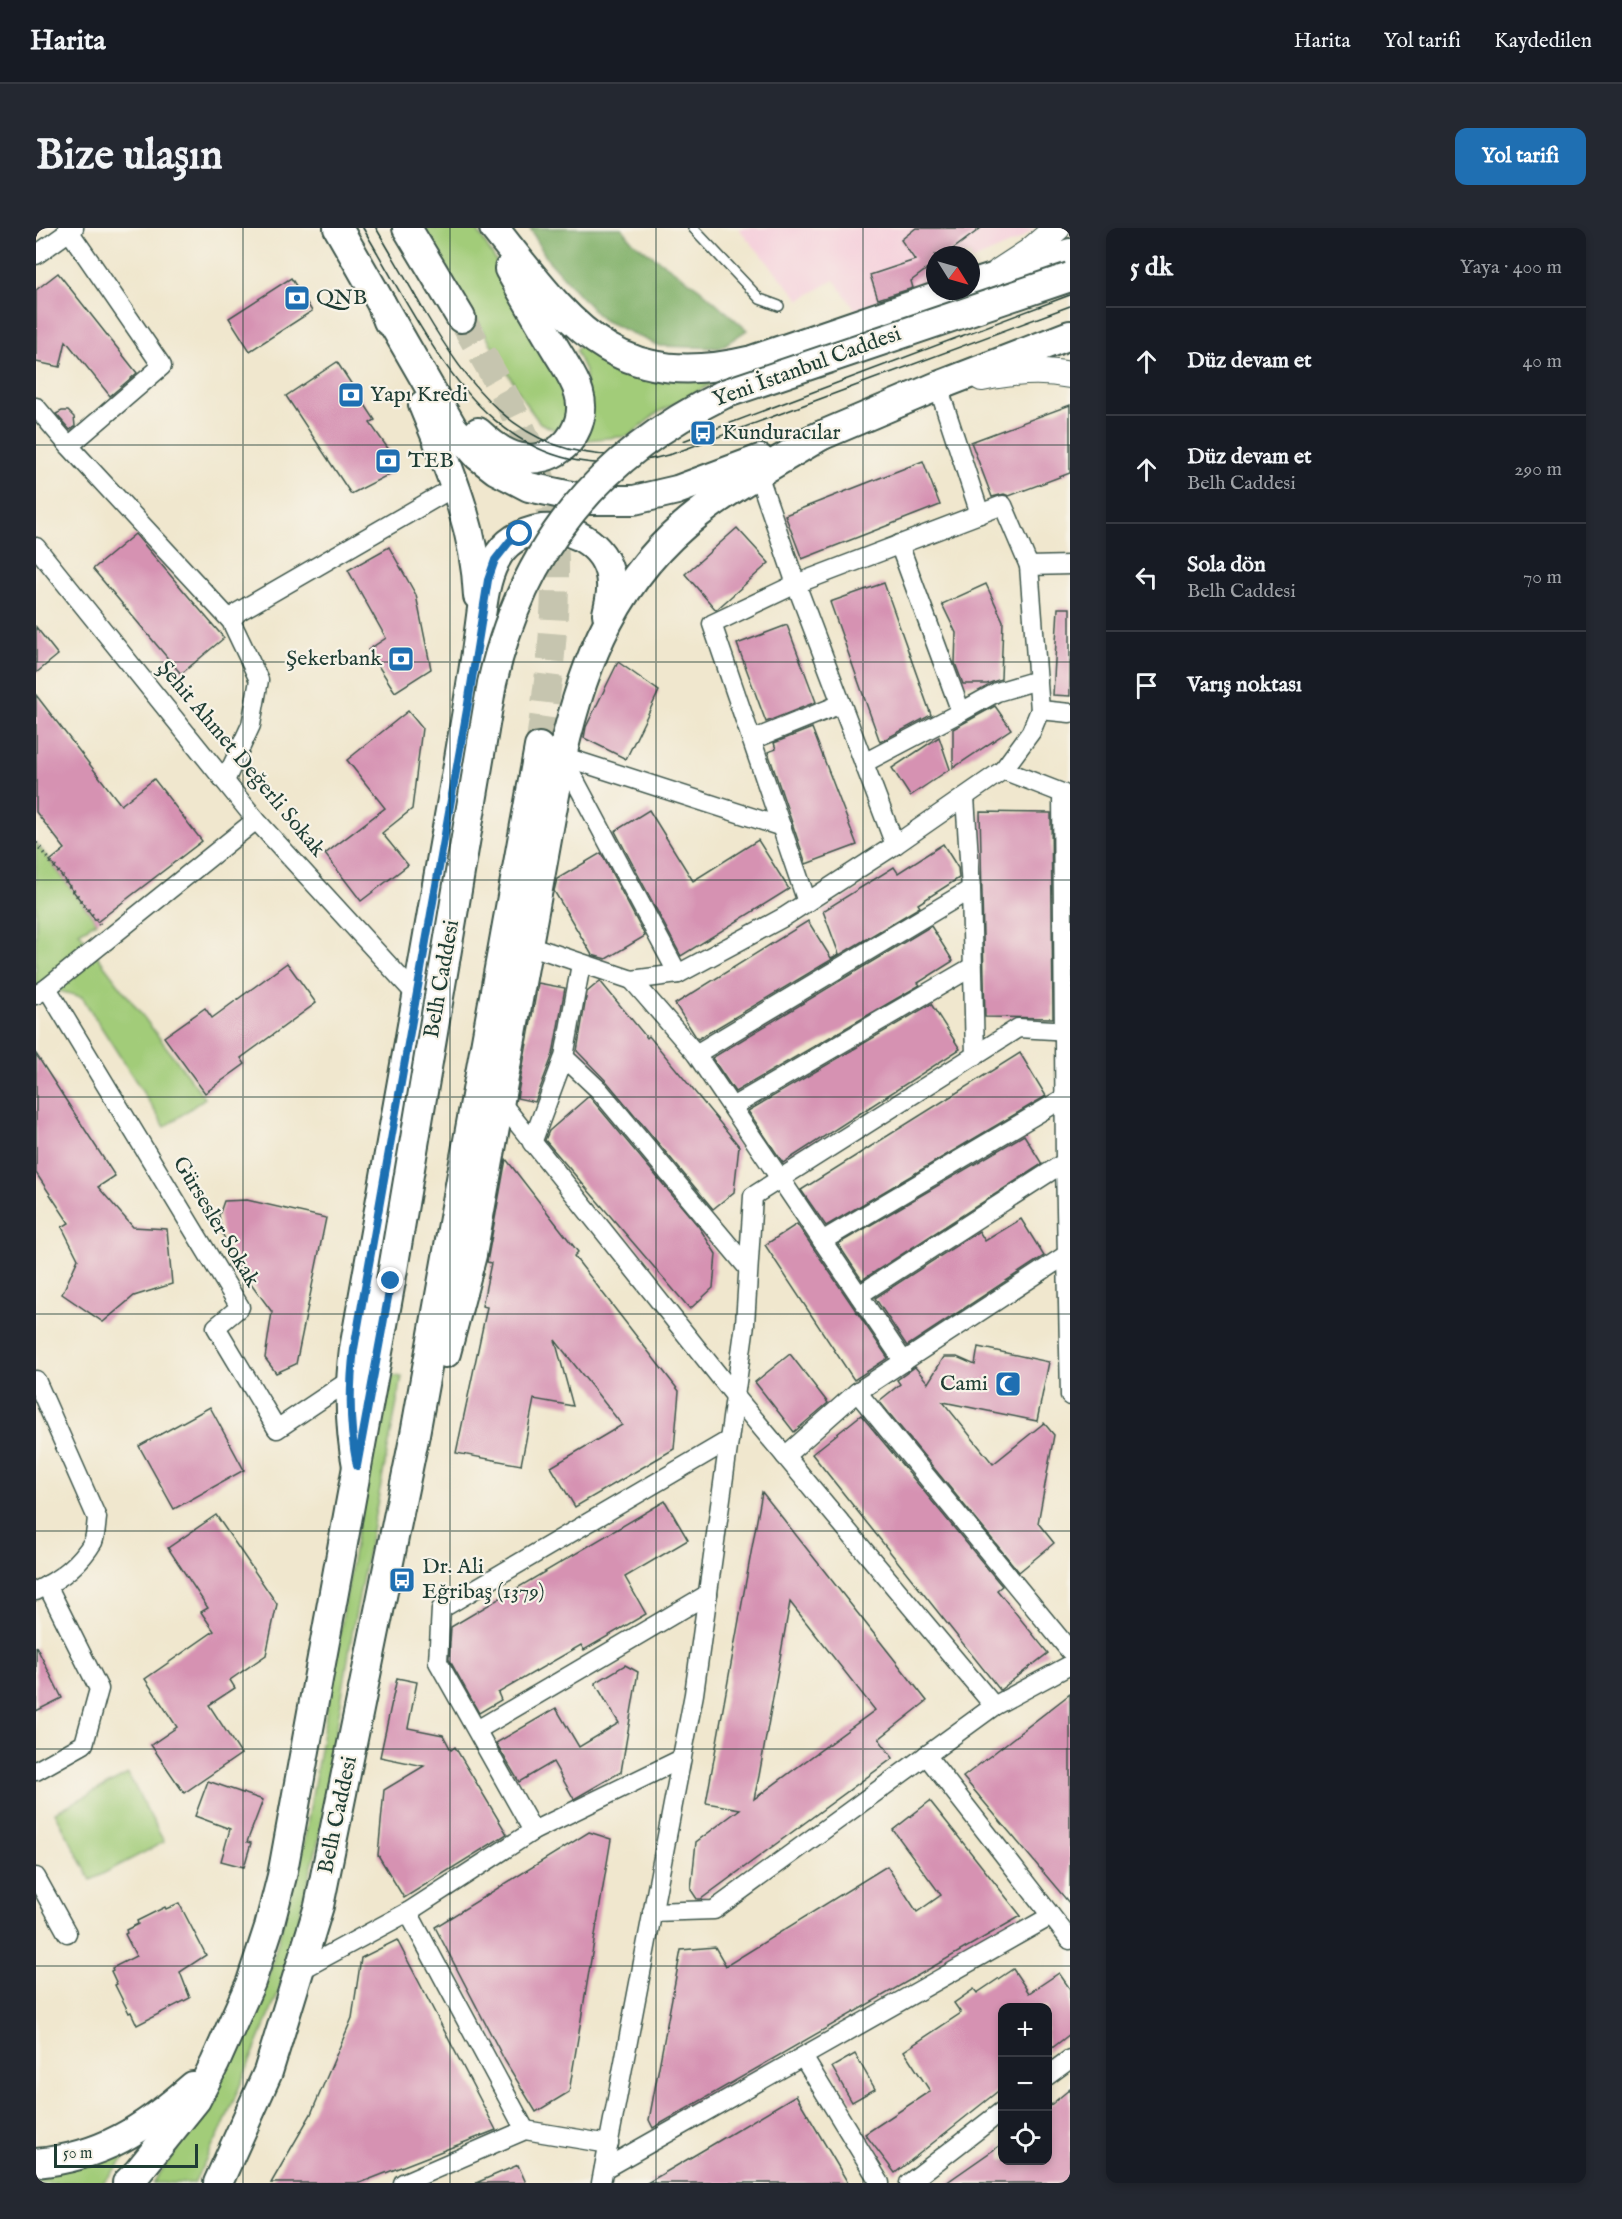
<!DOCTYPE html>
<html lang="tr">
<head>
<meta charset="utf-8">
<style>
  :root { --surface:#171b24; --page:#242831; --text:#f1f3f6; --muted:#9ea1a6; --line:#363941; --accent:#1f6fb2 }
  body { margin:0; font-family:"IM FELL English",serif; background:var(--page); color:var(--text) }
  .controls { position:absolute; right:18px; bottom:18px; display:grid; overflow:hidden; border-radius:12px; box-shadow:0 3px 9px #0003 }
  .controls button { width:54px; height:54px; display:grid; place-items:center; padding:0; border:0; border-bottom:2px solid var(--line); background:var(--surface); color:var(--text); font:30px sans-serif }
  .compass { position:absolute; left:890px; top:18px; width:54px; height:54px; border-radius:50%; background:var(--surface); box-shadow:0 3px 9px #0003; rotate:127deg }
  .scale { position:absolute; left:18px; bottom:15px; width:144px; box-sizing:border-box; padding-left:6px; border:3px solid #1f3d34; border-top:0; font-size:16px; line-height:21px; white-space:nowrap; color:#1f3d34; -webkit-text-stroke:4px #f7f3e8; paint-order:stroke }
  .stop { position:absolute; width:18px; height:18px; margin:-14px; border:4px solid #1f6fb2; border-radius:50%; background:#fff }
  .stop.end { background:#1f6fb2; border-color:#fff; box-shadow:0 2px 6px #0008 }
  .list { margin:0; padding:0; list-style:none }
  h2 { display:flex; justify-content:space-between; align-items:center; height:78px; margin:0; padding:0 24px; font-size:26px }
  h2 small { font-size:20px; font-weight:400; color:var(--muted) }
  .list li { display:grid; grid-template-columns:39px 1fr auto; gap:18px; align-items:center; box-sizing:border-box; height:108px; padding:0 24px; border-top:2px solid var(--line) }
  .list b { display:block; font-size:22px; white-space:nowrap }
  .list p { margin:0; font-size:20px; white-space:nowrap; color:var(--muted) }
  .list em { font-size:20px; font-style:normal; color:var(--muted) }
  .icon { flex:none; width:33px; height:33px; fill:none; stroke:currentColor; stroke-width:2; stroke-linecap:round; stroke-linejoin:round }
  .map { position:relative; flex:none; width:1034px; height:1955px; overflow:hidden; border-radius:12px }
  header { display:flex; align-items:center; gap:36px; box-sizing:border-box; height:84px; padding:0 30px; background:var(--surface); border-bottom:2px solid var(--line) }
  header strong { font-size:28px }
  nav { display:flex; gap:33px; margin-inline-start:auto; font-size:21px }
  .intro { display:flex; align-items:center; justify-content:space-between; box-sizing:border-box; height:144px; padding:0 36px }
  h1 { margin:0; font-size:42px }
  .button { padding:15px 27px; border-radius:12px; background:var(--accent); color:#fff; font-size:21px; font-weight:700 }
  main { display:flex; gap:36px; padding:0 36px }
  aside { flex:1; background:var(--surface); border-radius:12px; box-shadow:0 3px 9px #0003 }
  .map>svg:first-child { display:block }
  .built { fill:#f5cfdb }
  .green { fill:#a2cc79; stroke:#608456; stroke-width:1.5 }
  .forest { fill:#81b069; stroke:#50764e; stroke-width:1.5 }
  .building { fill:#d692b2; fill-rule:evenodd }
  .lines { fill:none; stroke-linecap:round; stroke-linejoin:round }
  .primary-tunnel { stroke:#c6c5af; stroke-width:28; stroke-dasharray:28 14; stroke-linecap:butt }
  .lane-casing { stroke:#3e564b; stroke-width:12 }
  .street-casing { stroke:#3e564b; stroke-width:21 }
  .secondary-casing { stroke:#3e564b; stroke-width:28 }
  .primary-casing { stroke:#3e564b; stroke-width:32 }
  .path { stroke:#3e564b; stroke-width:4; stroke-dasharray:1.5 4.5; stroke-linecap:butt }
  .lane { stroke:#fff; stroke-width:9 }
  .street { stroke:#fff; stroke-width:18 }
  .secondary { stroke:#fff; stroke-width:26 }
  .primary { stroke:#fff; stroke-width:28 }
  .tram { stroke:#1f3d34; stroke-width:1.5 }
  .primary-bridge-casing { stroke:#3e564b; stroke-width:32; stroke-linecap:butt }
  .primary-bridge { stroke:#fff; stroke-width:28 }
  .route { stroke:#1f6fb2; stroke-width:8 }
  .grid { fill:none; stroke:#1f3d34; stroke-width:1.5; stroke-opacity:0.55 }
  .labels { text-anchor:middle; dominant-baseline:central; stroke-width:4.5; stroke-linejoin:round; paint-order:stroke }
  .poi-label { font-size:22px; fill:#1f3d34; stroke:#f7f3e8; text-anchor:start }
  .street-label { font-size:22px; fill:#1f3d34; stroke:#f7f3e8 }
</style>
</head>
<body>
<header>
<strong>Harita</strong>
<nav><a>Harita</a><a>Yol tarifi</a><a>Kaydedilen</a></nav>
</header>
<div class="intro"><h1>Bize ulaşın</h1><a class="button">Yol tarifi</a></div>
<main>
<div class="map">
<svg width="1034" height="1955" viewBox="0 0 1034 1955">
  <rect width="100%" height="100%" fill="#f7f3e8"/>
  <filter id="ink" filterUnits="userSpaceOnUse"><feTurbulence type="fractalNoise" baseFrequency=".0167" numOctaves="2"/><feDisplacementMap in="SourceGraphic" scale="12" xChannelSelector="R" yChannelSelector="G"/><feConvolveMatrix kernelMatrix="1 2 1 2 8 2 1 2 1" color-interpolation-filters="sRGB"/></filter>
  <filter id="wash" filterUnits="userSpaceOnUse"><feTurbulence type="fractalNoise" baseFrequency=".008" numOctaves="4" result="noise"/><feDisplacementMap in="SourceGraphic" scale="24" xChannelSelector="R" yChannelSelector="G"/><feGaussianBlur stdDeviation="1.35" result="paint"/><feColorMatrix in="noise" values="0 0 0 0 0 0 0 0 0 0 0 0 0 0 0 0 0 1.4 0 .05"/><feComposite in="paint" operator="in"/></filter>
  <g filter="url(#wash)">
    <rect width="100%" height="100%" fill="#f0e7ce"/>
    <polygon class="built" points="702,0 999,0 981,13 935,33 935,27 899,27 899,49 820,83 798,52 764,72"/>
    <g class="green">
      <polygon points="387,0 440,0 516,126 539,173 523,204 504,195 490,176"/>
      <polygon points="544,116 683,152 621,185 593,208 551,212 549,143 540,123"/>
      <polygon points="0,615 61,694 43,704 169,870 129,899 46,769 0,757"/>
      <polygon points="348,1146 366,1149 318,1394 282,1615 245,1759 188,1896 158,1955 117,1955 166,1885 230,1758 268,1615"/>
      <polygon points="92,1546 128,1614 55,1652 19,1584"/>
      <polygon points="99,1918 67,1955 0,1955 0,1944"/>
    </g>
    <polygon class="forest" points="494,0 586,0 597,14 663,60 711,102 684,120 623,118 565,91 511,31"/>
    <g id="blocks">
      <g class="building">
        <polygon points="880,0 945,0 909,27 899,27 899,35 875,53 877,60 842,71 834,47 879,32 865,12"/>
        <polygon points="22,45 101,145 74,168 30,113 24,139 0,134 0,62"/>
        <polygon points="255,50 276,83 214,123 193,90"/>
        <polygon points="301,134 339,192 334,195 358,229 359,239 354,246 315,266 250,168"/>
        <polygon points="1034,177 1034,245 973,268 968,266 956,269 935,214"/>
        <polygon points="26,183 32,183 38,189 39,198 34,202 20,186"/>
        <polygon points="887,233 904,277 766,331 749,287"/>
        <polygon points="701,300 733,335 680,382 649,346"/>
        <polygon points="99,306 188,410 145,446 57,341"/>
        <polygon points="353,319 380,367 395,441 359,464 332,422 350,410 312,342"/>
        <polygon points="848,355 895,487 844,514 794,374"/>
        <polygon points="950,356 967,393 965,451 951,456 927,456 919,435 920,405 906,376"/>
        <polygon points="1022,380 1034,380 1034,468 1017,467"/>
        <polygon points="751,397 780,474 730,494 701,416"/>
        <polygon points="0,399 22,427 0,445"/>
        <polygon points="582,434 623,463 590,531 548,510 550,499"/>
        <polygon points="0,467 85,577 118,551 166,613 61,694 14,633 29,621 0,584"/>
        <polygon points="959,478 975,501 917,540 917,501"/>
        <polygon points="372,483 386,500 376,581 346,605 372,637 325,673 289,626 349,580 311,532"/>
        <polygon points="776,500 821,617 770,636 732,524 740,521 738,515"/>
        <polygon points="903,509 914,541 874,568 856,540"/>
        <polygon points="613,582 657,653 722,612 753,661 645,728 579,603"/>
        <polygon points="944,584 1015,585 1017,790 949,789"/>
        <polygon points="907,616 922,640 923,650 882,676 884,679 662,811 660,809 639,776 772,693 795,730 803,726 787,683 858,639 862,645"/>
        <polygon points="565,625 609,708 570,731 556,727 518,663 521,651"/>
        <polygon points="895,698 917,733 882,755 884,757 699,864 676,830"/>
        <polygon points="251,735 280,775 205,830 209,836 169,865 128,809 169,780 176,790"/>
        <polygon points="564,753 611,810 613,808 703,918 698,964 677,981 572,855 541,823 551,764"/>
        <polygon points="502,755 529,760 517,826 499,874 481,870"/>
        <polygon points="895,776 924,821 747,935 712,883"/>
        <polygon points="984,825 1010,868 790,998 765,962"/>
        <polygon points="0,826 79,948 62,959 97,999 131,1001 136,1056 98,1068 67,1094 26,1066 42,1031 26,999 33,995 0,945"/>
        <polygon points="553,868 663,999 680,1026 677,1060 654,1081 509,912 513,903"/>
        <polygon points="988,907 1006,936 826,1052 802,1016"/>
        <polygon points="470,931 542,1024 538,1028 643,1163 638,1221 539,1279 515,1239 586,1197 519,1112 537,1178 498,1171 485,1237 420,1225 451,1079 446,1078 455,1035 451,1034"/>
        <polygon points="211,972 290,990 260,1136 240,1145 229,1130 236,1084 203,1039 186,1005 183,987 188,973"/>
        <polygon points="985,991 1008,1028 871,1118 839,1070 943,1003 949,1013"/>
        <polygon points="761,996 852,1130 818,1152 729,1017"/>
        <polygon points="942,1119 1013,1134 1001,1193 907,1174 957,1236 1008,1195 1018,1207 1002,1295 1018,1315 983,1344 843,1173 864,1156 861,1152 879,1139 892,1155 908,1129 921,1129 939,1137"/>
        <polygon points="754,1126 792,1175 758,1204 719,1154"/>
        <polygon points="174,1179 208,1242 138,1281 103,1218"/>
        <polygon points="825,1187 966,1358 961,1362 1012,1425 964,1462 776,1226"/>
        <path d="M 726,1264 L 891,1473 L 843,1511 L 857,1530 L 665,1671 L 661,1671 L 655,1662 L 660,1614 L 704,1581 L 670,1575 ZM 754,1374 L 839,1482 L 718,1571 L 723,1548 Z"/>
        <polygon points="629,1273 652,1312 589,1349 610,1386 548,1422 545,1417 462,1465 465,1472 443,1485 413,1431 415,1399"/>
        <polygon points="180,1287 241,1376 230,1427 194,1452 199,1460 173,1477 205,1526 148,1565 115,1517 141,1499 109,1451 178,1403 165,1384 172,1380 132,1320"/>
        <polygon points="0,1418 26,1470 0,1483"/>
        <polygon points="589,1437 602,1444 585,1544 538,1571 517,1534 483,1554 460,1515 520,1480 543,1519 583,1495 559,1455"/>
        <polygon points="361,1450 381,1454 372,1500 407,1507 415,1522 419,1519 471,1606 368,1670 342,1627 348,1562 388,1538 344,1529"/>
        <polygon points="1034,1466 1034,1676 927,1549"/>
        <polygon points="172,1553 227,1572 211,1614 215,1615 208,1639 185,1633 194,1601 159,1588"/>
        <polygon points="894,1573 985,1688 617,1900 613,1892 645,1722 679,1719 690,1738 851,1638 881,1684 905,1667 857,1602"/>
        <polygon points="553,1604 575,1611 533,1864 500,1884 469,1833 399,1699"/>
        <polygon points="143,1675 170,1727 144,1744 154,1770 101,1797 95,1784 93,1785 79,1757 81,1756 75,1743 77,1742 76,1740 100,1728 89,1706 91,1705 90,1702 102,1696 101,1693 129,1679 130,1681"/>
        <polygon points="361,1712 460,1902 324,1955 235,1955 275,1886 316,1790 325,1730"/>
        <polygon points="977,1741 993,1765 1023,1745 1034,1761 1034,1806 1011,1824 1011,1779 966,1779 966,1860 859,1945 829,1906 894,1863 868,1823 925,1785 918,1775 938,1761 941,1765"/>
        <polygon points="819,1826 839,1861 816,1874 796,1839"/>
        <polygon points="1034,1861 1034,1955 910,1955 966,1916 966,1932 1011,1932 1011,1880"/>
        <polygon points="760,1867 812,1955 611,1955 664,1924"/>
        <polygon points="482,1937 490,1955 440,1955"/>
      </g>
    </g>
  </g>
  <g filter="url(#ink)">
    <use href="#blocks" fill-opacity="0" stroke="#3e564b" stroke-width="1.5"/>
    <g class="lines">
      <path class="primary-tunnel" d="M 425,90 C 462,154 502,218 516,293 C 519,312 519,332 519,352 C 519,408 511,464 503,519"/>
      <defs>
        <polyline id="lane" points="657,0 724,71 743,78"/>
        <g id="street">
          <polyline points="31,0 126,138 33,218"/>
          <polyline points="0,27 38,0"/>
          <polyline points="902,158 944,286"/>
          <polyline points="0,179 33,218 195,393 223,452 215,497 189,553"/>
          <polyline points="722,246 760,356 859,617"/>
          <polyline points="0,319 220,592 381,768"/>
          <polyline points="993,338 1004,482"/>
          <polyline points="195,393 202,384 420,258"/>
          <polyline points="925,484 961,464 1002,452"/>
          <polyline points="716,512 805,476"/>
          <polyline points="526,528 642,746"/>
          <polyline points="526,528 746,599"/>
          <polyline points="828,535 925,484 863,316"/>
          <polyline points="967,542 1026,565 1029,934 1034,1168"/>
          <polyline points="929,569 935,661 939,828"/>
          <polyline points="771,674 676,396 760,356 967,277 993,338 1034,337"/>
          <polyline points="492,717 596,752 642,746 748,689 859,617 967,542 995,504 1004,482 1034,485"/>
          <polyline points="596,752 660,826 868,1134"/>
          <polyline points="11,760 204,1079 180,1099 241,1201 314,1152"/>
          <polyline points="0,767 11,760 220,592"/>
          <polyline points="660,826 935,661"/>
          <polyline points="528,829 545,736"/>
          <polyline points="463,872 699,1168 958,1478"/>
          <polyline points="696,879 936,739"/>
          <polyline points="496,915 528,829 563,862 711,1039"/>
          <polyline points="786,1013 1028,870"/>
          <polyline points="823,1067 1029,934"/>
          <path d="M 0,1152 L 61,1290 C 60,1297 60,1307 57,1314 C 44,1336 23,1352 0,1363"/>
          <polyline points="821,1164 1030,1027"/>
          <polyline points="749,1228 821,1164 1034,1423"/>
          <polyline points="441,1502 672,1366"/>
          <polyline points="890,1527 1034,1712"/>
          <polyline points="0,1543 48,1516 63,1461 11,1357"/>
          <polyline points="497,1603 402,1434 405,1381 693,1212"/>
          <polyline points="0,1649 31,1705"/>
          <polyline points="372,1684 489,1902"/>
          <polyline points="616,1684 678,1682 958,1478 1034,1437"/>
          <polyline points="263,1743 372,1684 497,1603 645,1531"/>
          <polyline points="767,1829 844,1955"/>
          <polyline points="1011,1848 1034,1831"/>
          <polyline points="568,1941 1015,1688"/>
          <polyline points="367,1955 489,1902 573,1916"/>
          <polyline points="565,1955 658,1466 709,1096 717,968 982,800 1034,803"/>
          <polyline points="873,1955 966,1883"/>
        </g>
        <g id="secondary">
          <polyline points="964,43 993,24 1021,0"/>
          <path d="M 946,150 C 976,144 1004,141 1034,147"/>
        </g>
        <g id="primary">
          <polyline points="302,0 345,75 352,93"/>
          <polyline points="371,0 425,90"/>
          <path d="M 458,0 C 536,98 578,165 716,132 L 918,63"/>
          <polyline points="935,57 1034,25"/>
          <polyline points="345,75 417,200 442,228 460,242 493,259 554,272 598,272 641,262 724,231"/>
          <path d="M 387,177 C 413,241 439,298 442,368"/>
          <path d="M 442,204 C 460,221 481,236 507,229 C 534,223 551,192 543,165 C 539,151 529,137 522,125 C 505,97 489,69 473,41"/>
          <polyline points="770,214 902,158 1034,107"/>
          <path d="M 410,1125 L 436,1027 L 526,528 C 548,431 582,348 662,286 C 700,256 745,232 786,207"/>
          <path d="M 321,1238 C 313,1198 313,1161 318,1121 C 353,928 387,736 421,543 C 428,499 436,455 442,410 C 446,385 447,356 459,333 C 468,314 486,304 506,301 C 540,298 574,321 575,356 C 576,366 573,376 571,386"/>
          <path d="M 0,1935 C 66,1929 108,1901 157,1858"/>
          <polyline points="91,1955 102,1944 160,1872 179,1835 215,1754 233,1699 246,1648 355,1053"/>
          <polyline points="182,1955 232,1844 283,1678 379,1206 503,519"/>
        </g>
      </defs>
      <use href="#lane" class="lane-casing"/>
      <use href="#street" class="street-casing"/>
      <use href="#secondary" class="secondary-casing"/>
      <use href="#primary" class="primary-casing"/>
      <polyline class="path" points="0,615 64,697"/>
      <use href="#lane" class="lane"/>
      <use href="#street" class="street"/>
      <use href="#secondary" class="secondary"/>
      <use href="#primary" class="primary"/>
      <g class="tram">
        <path d="M 327,0 C 400,123 461,275 636,226 L 1034,78"/>
        <path d="M 340,0 C 356,27 372,55 388,83 C 432,157 481,226 577,227"/>
        <polyline points="647,213 1034,67"/>
      </g>
      <defs>
        <path id="primary-bridge" d="M 355,1053 L 456,455 C 487,318 564,227 688,166 L 1034,49"/>
      </defs>
      <use href="#primary-bridge" class="primary-bridge-casing"/>
      <use href="#primary-bridge" class="primary-bridge"/>
    </g>
  </g>
  <g class="lines" filter="url(#ink)">
    <path class="route" d="M 355,1053 L 321,1238 C 313,1198 313,1161 318,1121 L 432,476 L 452,352 L 459,332 L 474,313 L 484,306"/>
  </g>
  <path class="grid" d="M 207,0 L 207,1955M 414,0 L 414,1955M 620,0 L 620,1955M 827,0 L 827,1955M 0,217 L 1034,217M 0,434 L 1034,434M 0,652 L 1034,652M 0,869 L 1034,869M 0,1086 L 1034,1086M 0,1303 L 1034,1303M 0,1521 L 1034,1521M 0,1738 L 1034,1738"/>
  <defs>
    <symbol id="bank-square" viewBox="-11 -11 22 22"><rect x="-9" y="-9" width="18" height="18" rx="4" fill="#1f6fb2" stroke="#f7f3e8"/><path d="M-6-4H6V4H-6ZM0-2.3a2.3 2.3 0 1 0 0 4.6a2.3 2.3 0 1 0 0-4.6Z" fill="#fff"/></symbol>
    <symbol id="bus-square" viewBox="-11 -11 22 22"><rect x="-9" y="-9" width="18" height="18" rx="4" fill="#1f6fb2" stroke="#f7f3e8"/><path d="M-5-6H5V4H4V6H2V4H-2V6H-4V4H-5ZM-3.5-4V0h7V-4ZM-3.5 1.2v1.5H-2V1.2ZM2 1.2v1.5H3.5V1.2Z" fill="#fff"/></symbol>
    <symbol id="mosque-square" viewBox="-11 -11 22 22"><rect x="-9" y="-9" width="18" height="18" rx="4" fill="#1f6fb2" stroke="#f7f3e8"/><path d="M3.5-4.9A6 6 0 1 0 3.5 4.9A5 5 0 1 1 3.5-4.9Z" fill="#fff"/></symbol>
  </defs>
  <g fill-rule="evenodd">
    <use href="#bank-square" x="246" y="55" width="30" height="30"/>
    <use href="#bank-square" x="300" y="152" width="30" height="30"/>
    <use href="#bus-square" x="652" y="190" width="30" height="30"/>
    <use href="#bank-square" x="337" y="218" width="30" height="30"/>
    <use href="#bank-square" x="350" y="416" width="30" height="30"/>
    <use href="#mosque-square" x="957" y="1141" width="30" height="30"/>
    <use href="#bus-square" x="351" y="1337" width="30" height="30"/>
  </g>
  <g class="labels">
    <g class="poi-label">
      <text x="280" y="70">QNB</text>
      <text x="334" y="167">Yapı Kredi</text>
      <text x="686" y="205">Kunduracılar</text>
      <text x="372" y="233">TEB</text>
      <text x="346" y="431" text-anchor="end">Şekerbank</text>
      <text x="952" y="1156" text-anchor="end">Cami</text>
      <text x="386" y="1339">Dr. Ali<tspan x="386" dy="25">Eğribaş (1379)</tspan></text>
    </g>
    <g class="street-label">
      <text transform="translate(771 139) rotate(-20)">Yeni İstanbul Caddesi</text>
      <text transform="translate(205 531) rotate(50)">Şehit Ahmet Değerli Sokak</text>
      <text transform="translate(406 751) rotate(-80)">Belh Caddesi</text>
      <text transform="translate(180 994) rotate(59)">Gürsesler Sokak</text>
      <text transform="translate(302 1587) rotate(-78)">Belh Caddesi</text>
    </g>
  </g>
</svg>
<div class="controls">
<button>+</button>
<button>−</button>
<button><svg class="icon" aria-label="locate" viewBox="0 0 24 24"><circle cx="12" cy="12" r="6"/><path d="M12 2v4M12 18v4M2 12h4M18 12h4"/></svg></button>
</div>
<svg class="compass" viewBox="-18 -18 36 36"><path d="M0-13l5 13h-10z" fill="#e53935"/><path d="M0 13l5-13h-10z" fill="#9ea1a6"/></svg>
<div class="scale">50 m</div>
<div class="stop" style="left:484px;top:306px"></div>
<div class="stop end" style="left:355px;top:1053px"></div>
</div>
<aside>
<h2>5 dk<small>Yaya · 400 m</small></h2>
<ul class="list">
<li><svg class="icon" aria-label="ahead" viewBox="0 0 24 24"><path d="M12 20V5M6 11l6-6 6 6"/></svg><div><b>Düz devam et</b></div><em>40 m</em></li>
<li><svg class="icon" aria-label="ahead" viewBox="0 0 24 24"><path d="M12 20V5M6 11l6-6 6 6"/></svg><div><b>Düz devam et</b><p>Belh Caddesi</p></div><em>290 m</em></li>
<li><svg class="icon" aria-label="left" viewBox="0 0 24 24"><path d="M17 20v-9H6M10 6l-5 5 5 5"/></svg><div><b>Sola dön</b><p>Belh Caddesi</p></div><em>70 m</em></li>
<li><svg class="icon" aria-label="arrive" viewBox="0 0 24 24"><path d="M6 21V4h12l-3 4 3 4H6"/></svg><div><b>Varış noktası</b></div></li>
</ul>
</aside>
</main>
</body>
</html>
